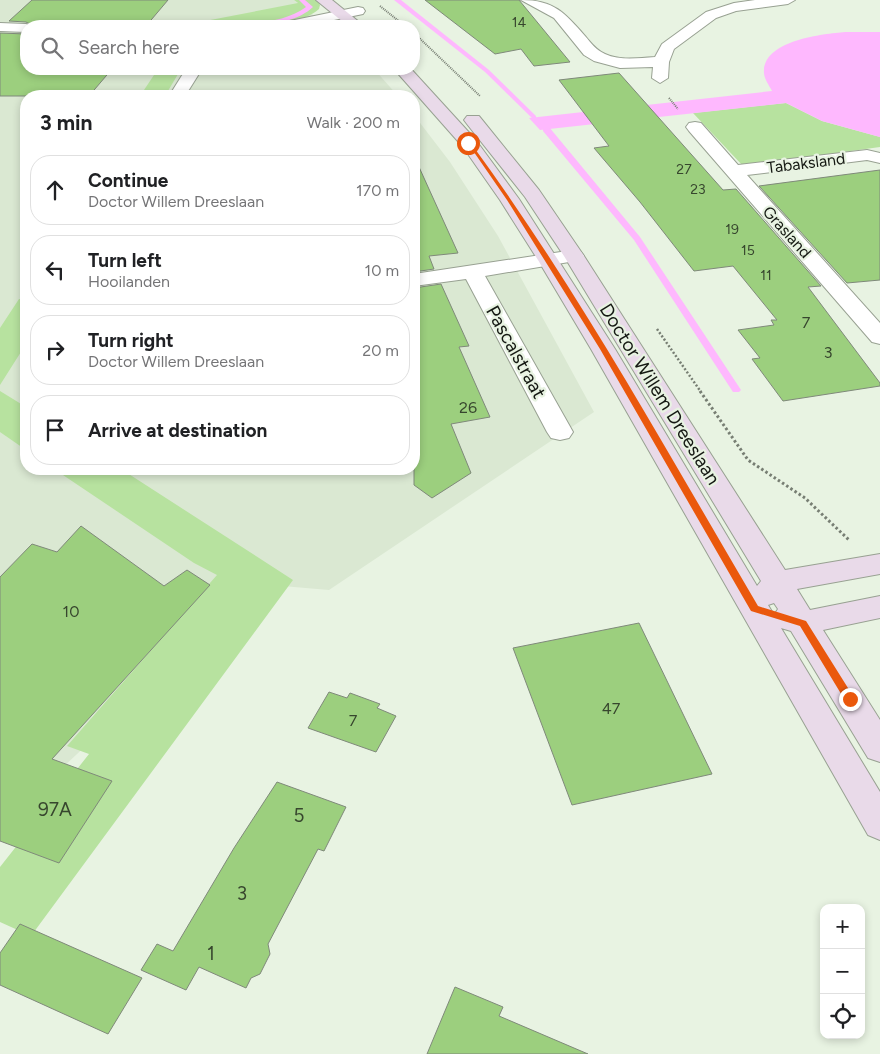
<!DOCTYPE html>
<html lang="en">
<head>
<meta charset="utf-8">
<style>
  :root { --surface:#fff; --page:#f6f6f6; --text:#202124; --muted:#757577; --line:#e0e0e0 }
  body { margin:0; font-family:Figtree,sans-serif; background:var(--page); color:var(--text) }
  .controls { position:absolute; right:15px; bottom:15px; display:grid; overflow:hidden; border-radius:10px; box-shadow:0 2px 8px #0003 }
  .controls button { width:45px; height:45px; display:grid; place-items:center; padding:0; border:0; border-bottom:1px solid var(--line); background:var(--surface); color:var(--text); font:25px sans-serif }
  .stop { position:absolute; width:15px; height:15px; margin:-11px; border:4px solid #ea580c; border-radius:50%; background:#fff }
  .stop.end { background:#ea580c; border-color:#fff; box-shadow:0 1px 5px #0008 }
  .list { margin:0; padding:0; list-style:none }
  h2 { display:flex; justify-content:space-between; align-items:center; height:65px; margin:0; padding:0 20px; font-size:21px }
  h2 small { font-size:16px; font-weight:400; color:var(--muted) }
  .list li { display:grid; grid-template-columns:32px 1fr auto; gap:15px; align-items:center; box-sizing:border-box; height:70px; margin:0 10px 10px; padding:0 10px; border:1px solid var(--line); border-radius:20px }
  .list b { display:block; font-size:19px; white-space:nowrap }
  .list p { margin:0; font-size:16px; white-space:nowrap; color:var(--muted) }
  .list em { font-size:16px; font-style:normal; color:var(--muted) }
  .icon { flex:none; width:28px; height:28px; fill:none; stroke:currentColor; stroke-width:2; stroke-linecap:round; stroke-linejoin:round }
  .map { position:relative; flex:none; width:880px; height:1054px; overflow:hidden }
  .search { position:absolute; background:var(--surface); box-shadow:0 2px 8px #0003; left:20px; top:20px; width:400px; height:55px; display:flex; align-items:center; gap:12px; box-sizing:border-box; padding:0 18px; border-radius:20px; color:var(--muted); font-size:19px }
  .panel { position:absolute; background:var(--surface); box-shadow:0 2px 8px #0003; left:20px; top:90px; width:400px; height:385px; border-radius:20px }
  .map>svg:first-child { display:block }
  .built { fill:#dae8d2 }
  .green { fill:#b7e29f }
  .water { fill:#feb8fe }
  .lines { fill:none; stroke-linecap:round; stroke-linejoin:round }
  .stream { fill:#feb8fe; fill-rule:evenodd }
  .building { fill:#9ccf7e; stroke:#7f897a }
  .street-casing { stroke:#98a192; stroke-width:2 }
  .secondary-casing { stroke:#98a192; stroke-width:2 }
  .path-far2 { stroke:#777e73; stroke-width:2; stroke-dasharray:1 1; stroke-linecap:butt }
  .path-far1 { stroke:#777e73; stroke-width:2.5; stroke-dasharray:2 2; stroke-linecap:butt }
  .path { stroke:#777e73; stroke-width:3; stroke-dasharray:2.5 2.5; stroke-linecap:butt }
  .street { fill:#fff; fill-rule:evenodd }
  .secondary { fill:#e9dae9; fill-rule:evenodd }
  .route { fill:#ea580c }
  .labels { text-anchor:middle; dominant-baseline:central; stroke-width:4.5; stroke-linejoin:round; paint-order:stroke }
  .far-number-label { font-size:14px; fill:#37462e }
  .far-street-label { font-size:16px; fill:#151913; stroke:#e8f3e2 }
  .number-label { font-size:16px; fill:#37462e }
  .street-label { font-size:19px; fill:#151913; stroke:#e8f3e2 }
  .near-number-label { font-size:19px; fill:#37462e }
</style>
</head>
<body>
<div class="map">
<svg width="880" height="1054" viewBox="0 0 880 1054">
  <rect width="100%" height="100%" fill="#e8f3e2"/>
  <polygon class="built" points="0,0 294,0 327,26 26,26 26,69 374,69 398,96 26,96 26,469 414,469 414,115 450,162 498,236 594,412 329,590 259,584 0,826"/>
  <g class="green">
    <path d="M 294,0 L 317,0 L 320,5 L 319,9 C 294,31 231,26 199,26 L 200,22 L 298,3 Z"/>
    <polygon points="158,69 181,69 165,96 140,96"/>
    <polygon points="786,103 822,121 880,137 880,147 743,166 693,113"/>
    <polygon points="26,295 26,344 0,385 0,328 19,299 24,299"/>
    <polygon points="0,391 26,407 26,450 0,432"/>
    <polygon points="54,469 121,469 293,580 31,936 0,922 0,867 89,754 67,746 217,575 194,563"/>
  </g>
  <path class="water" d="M 845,32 L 880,32 L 880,137 L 822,121 L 786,103 L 540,130 L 529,118 L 772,91 C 769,85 763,78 764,70 C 766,40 823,34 845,32 Z"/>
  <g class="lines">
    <g class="stream">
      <path d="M 299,0 L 305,0 L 313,7 C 291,28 242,28 214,26 L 217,24 C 246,23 282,25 306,7 Z"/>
      <polygon points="394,0 401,0 489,70 536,116 536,118 532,118 485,72"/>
      <polygon points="543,127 549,127 640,237 741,390 739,392 733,392 634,240 543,131"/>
    </g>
  </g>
  <g class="building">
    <polygon points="32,0 168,0 146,26 34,26 26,22 9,21"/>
    <polygon points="425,0 519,0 570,62 534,66 521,49 495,54"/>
    <polygon points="0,33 26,34 26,69 112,69 89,96 0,96"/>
    <polygon points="619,73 723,190 736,189 821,286 808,287 880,383 880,386 783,401 752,359 760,358 738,330 774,325 771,320 777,320 733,266 694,271 640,202 594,148 609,146 559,80"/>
    <polygon points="414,156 458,253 429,256 434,269 414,272"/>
    <polygon points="880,170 880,280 847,283 759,186"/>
    <polygon points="441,284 469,346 459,347 490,417 451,424 471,473 432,498 414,485 414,288"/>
    <polygon points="81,526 164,586 187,570 210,585 52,759 112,781 59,863 0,841 0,577 32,544 57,552"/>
    <polygon points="639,623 712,774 572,805 513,648"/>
    <polygon points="329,692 347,698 350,693 380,704 377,708 396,716 376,752 308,728"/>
    <polygon points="277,782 346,807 324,851 318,849 268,944 270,954 260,974 251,978 246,988 199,967 186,990 141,970 157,944 173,951 234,848"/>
    <polygon points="20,924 142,978 108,1034 0,985 0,953"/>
    <polygon points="455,987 503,1007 499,1016 588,1054 427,1054"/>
  </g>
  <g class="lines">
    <defs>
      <g id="street">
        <path d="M 521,0 C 554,0 565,13 585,36 C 591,43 596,50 605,54 C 620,61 639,58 655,57 L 662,44 L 706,12 L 734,3 L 755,0 L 795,0 L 788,4 L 736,11 L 716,18 L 674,49 L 669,62 L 668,78 L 660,83 L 652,78 L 653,67 L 620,68 L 594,61 L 584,55 L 554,18 Z"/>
        <polygon points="358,7 363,8 365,11 363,14 305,26 278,26 285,22"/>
        <polygon points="0,23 26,24 32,26 26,26 26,32 0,31"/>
        <polygon points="186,69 202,69 185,96 169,96"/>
        <polygon points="695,122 701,123 738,165 867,150 880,153 880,163 867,160 747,175 880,323 880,344 872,342 689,131 686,127 689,123"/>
        <polygon points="574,250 581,252 584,256 581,260 485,276 573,432 569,438 560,440 551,438 547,432 466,279 414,286 414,274"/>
      </g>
      <g id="secondary">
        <polygon points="316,0 332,0 364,26 348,26"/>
        <path d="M 394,69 L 411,69 L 475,139 L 519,199 L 615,349 L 757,586 L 761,581 L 564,256 L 525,197 L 467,124 L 464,120 L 467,116 L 479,116 L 539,190 L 584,256 L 785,570 L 880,554 L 880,574 L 797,589 L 810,610 L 880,596 L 880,618 L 823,630 L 880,720 L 880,762 L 868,758 L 791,631 L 781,628 L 880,792 L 880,840 L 868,835 L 591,349 L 538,260 L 500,200 L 463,147 ZM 774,603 L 778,609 L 774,615 L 768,605 Z"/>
      </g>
    </defs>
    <use href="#street" class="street-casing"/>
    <use href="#secondary" class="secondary-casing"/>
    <g class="path-far2">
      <polyline points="380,6 405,26"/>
      <polyline points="414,33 480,96"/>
      <polyline points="669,98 678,109"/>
    </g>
    <polyline class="path-far1" points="657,329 701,392"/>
    <polyline class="path" points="700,391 748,460 805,498 849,540"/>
    <use href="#street" class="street"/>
    <use href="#secondary" class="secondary"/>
  </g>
  <path class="route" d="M 467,142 L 470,142 C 578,289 666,450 758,606 L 806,621 L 853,696 L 853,702 L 846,702 L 800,626 L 751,611 L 600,349 L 507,200 Z"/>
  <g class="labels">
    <g class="far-number-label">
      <text x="519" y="22">14</text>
      <text x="684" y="169">27</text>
      <text x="698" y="189">23</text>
      <text x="732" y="229">19</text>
      <text x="748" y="250">15</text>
      <text x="766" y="275">11</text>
    </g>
    <g class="far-street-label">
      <text transform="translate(806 163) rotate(-7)">Tabaksland</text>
      <text transform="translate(787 232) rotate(48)">Grasland</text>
    </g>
    <g class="number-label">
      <text x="806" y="322">7</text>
      <text x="828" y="352">3</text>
      <text x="468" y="407">26</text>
      <text x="71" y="611">10</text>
      <text x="611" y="708">47</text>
      <text x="353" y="720">7</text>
    </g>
    <g class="street-label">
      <text transform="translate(516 352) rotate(61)">Pascalstraat</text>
      <text transform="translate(660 394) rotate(58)">Doctor Willem Dreeslaan</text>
    </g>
    <g class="near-number-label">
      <text x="55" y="809">97A</text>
      <text x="299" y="815">5</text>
      <text x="242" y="893">3</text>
      <text x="211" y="953">1</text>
    </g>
  </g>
</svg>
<div class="controls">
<button>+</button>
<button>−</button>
<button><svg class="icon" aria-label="locate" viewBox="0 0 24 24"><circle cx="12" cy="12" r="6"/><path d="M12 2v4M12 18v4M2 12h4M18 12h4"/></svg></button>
</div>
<div class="stop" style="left:468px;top:143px"></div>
<div class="stop end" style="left:850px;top:699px"></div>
<div class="search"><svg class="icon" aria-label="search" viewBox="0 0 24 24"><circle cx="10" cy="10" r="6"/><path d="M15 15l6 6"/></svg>Search here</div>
<section class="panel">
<h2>3 min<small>Walk · 200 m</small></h2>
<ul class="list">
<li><svg class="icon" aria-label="ahead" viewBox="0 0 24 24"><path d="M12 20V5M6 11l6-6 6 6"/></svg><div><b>Continue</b><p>Doctor Willem Dreeslaan</p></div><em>170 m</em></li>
<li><svg class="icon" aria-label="left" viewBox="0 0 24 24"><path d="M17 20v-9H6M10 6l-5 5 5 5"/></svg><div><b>Turn left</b><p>Hooilanden</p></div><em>10 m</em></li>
<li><svg class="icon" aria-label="right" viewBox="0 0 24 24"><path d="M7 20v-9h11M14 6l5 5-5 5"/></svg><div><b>Turn right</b><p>Doctor Willem Dreeslaan</p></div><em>20 m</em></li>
<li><svg class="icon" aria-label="arrive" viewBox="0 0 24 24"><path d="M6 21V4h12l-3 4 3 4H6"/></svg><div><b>Arrive at destination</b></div></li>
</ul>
</section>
</div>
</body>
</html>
